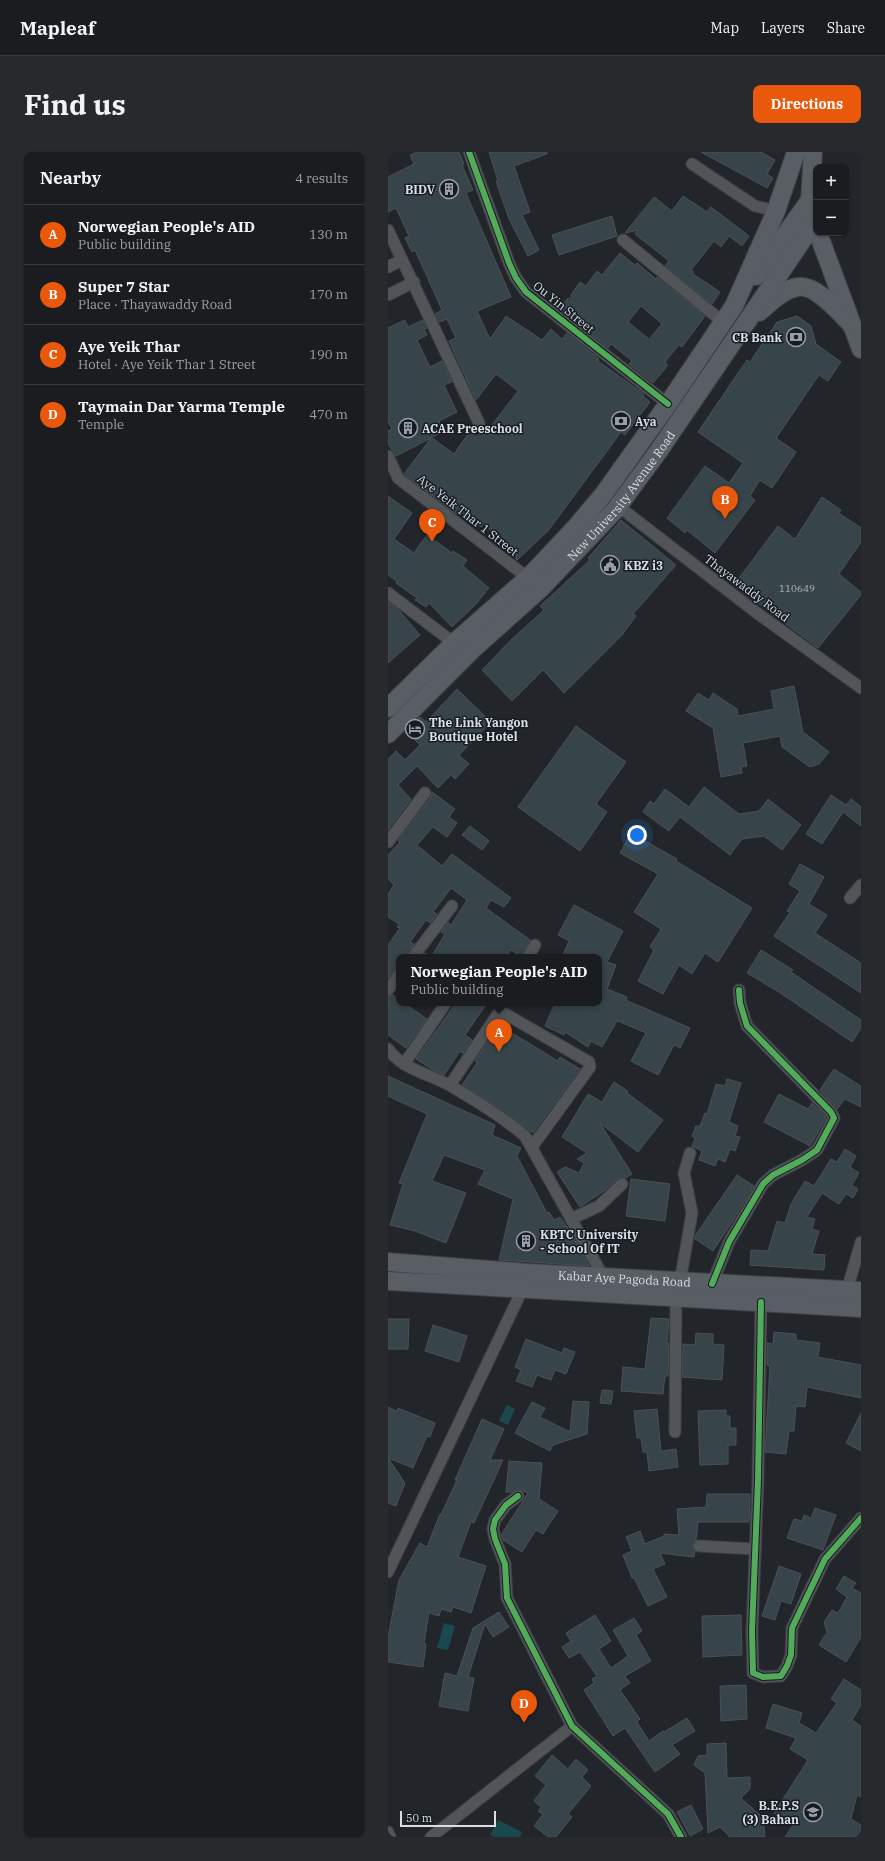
<!DOCTYPE html>
<html lang="en">
<head>
<meta charset="utf-8">
<style>
  :root { --surface:#1a1c20; --page:#27292d; --text:#f1f3f6; --muted:#9fa1a5; --line:#383a3e; --accent:#ea580c }
  body { margin:0; font-family:"IBM Plex Serif",serif; background:var(--page); color:var(--text) }
  .controls { position:absolute; right:12px; top:12px; display:grid; overflow:hidden; border-radius:8px; box-shadow:0 1px 3px #0004 }
  .controls button { width:36px; height:36px; display:grid; place-items:center; padding:0; border:0; border-bottom:1px solid var(--line); background:var(--surface); color:var(--text); font:20px sans-serif }
  .scale { position:absolute; left:12px; bottom:10px; width:96px; box-sizing:border-box; padding-left:4px; border:2px solid #dadee3; border-top:0; font-size:11px; line-height:14px; white-space:nowrap; color:#dadee3; -webkit-text-stroke:3px #161c23; paint-order:stroke }
  .you { position:absolute; left:249px; top:683px; width:14px; height:14px; margin:-10px; border:3px solid #fff; border-radius:50%; background:#1a73e8; box-shadow:0 0 0 6px #1a73e833 }
  .badge { display:grid; place-items:center; width:26px; height:26px; border-radius:50%; background:var(--accent); color:#fff; font-size:13px; font-weight:700 }
  .pin { position:absolute; translate:-50% -33px; filter:drop-shadow(0 1px 2px #0008) }
  .pin::after { content:''; position:absolute; top:21px; width:14px; height:12px; background:inherit; clip-path:polygon(0 0,100% 0,50% 100%) }
  .popup { position:absolute; left:8px; top:802px; width:206px; height:52px; box-sizing:border-box; display:grid; place-content:center; border-radius:8px; background:var(--surface); filter:drop-shadow(0 1px 3px #0005); font-size:13px; white-space:nowrap; color:var(--muted) }
  .popup b { font-size:15px; color:var(--text) }
  .popup::after { content:''; position:absolute; left:50%; top:100%; margin-left:-8px; border:8px solid transparent; border-top-color:var(--surface) }
  .list { margin:0; padding:0; list-style:none }
  h2 { display:flex; justify-content:space-between; align-items:center; height:52px; margin:0; padding:0 16px; font-size:17px }
  h2 small { font-size:13px; font-weight:400; color:var(--muted) }
  .list li { display:grid; grid-template-columns:26px 1fr auto; gap:12px; align-items:center; box-sizing:border-box; height:60px; padding:0 16px; border-top:1px solid var(--line) }
  .list b { display:block; font-size:15px; white-space:nowrap }
  .list p { margin:0; font-size:13px; white-space:nowrap; color:var(--muted) }
  .list em { font-size:13px; font-style:normal; color:var(--muted) }
  .map { position:relative; flex:none; width:473px; height:1685px; overflow:hidden; border-radius:8px }
  header { display:flex; align-items:center; gap:24px; box-sizing:border-box; height:56px; padding:0 20px; background:var(--surface); border-bottom:1px solid var(--line) }
  header strong { font-size:19px }
  nav { display:flex; gap:22px; margin-inline-start:auto; font-size:14px }
  .intro { display:flex; align-items:center; justify-content:space-between; box-sizing:border-box; height:96px; padding:0 24px }
  h1 { margin:0; font-size:28px }
  .button { padding:10px 18px; border-radius:8px; background:var(--accent); color:#fff; font-size:14px; font-weight:700 }
  main { display:flex; gap:24px; padding:0 24px }
  aside { flex:1; background:var(--surface); border-radius:8px; box-shadow:0 1px 3px #0004 }
  .map>svg:first-child { display:block }
  .water { fill:#19494d }
  .building { fill:#37454b; stroke:#4c5054; fill-rule:evenodd }
  .lines { fill:none; stroke-linecap:round; stroke-linejoin:round }
  .street-casing { stroke:#3d4044; stroke-width:13 }
  .primary-casing { stroke:#3d4044; stroke-width:20 }
  .street { stroke:#525558; stroke-width:11 }
  .primary { stroke:#595d64; stroke-width:18 }
  .cycleway-casing { stroke:#161c23; stroke-width:8 }
  .cycleway { stroke:#51ab58; stroke-width:6 }
  .labels { text-anchor:middle; dominant-baseline:central; stroke-width:3; stroke-linejoin:round; paint-order:stroke }
  .number-label { font-size:10px; fill:#b1b8bd }
  .poi-label { font-size:12px; font-weight:bold; fill:#dadee3; stroke:#161c23; text-anchor:start }
  .street-label { font-size:12px; fill:#dadee3; stroke:#161c23 }
</style>
</head>
<body>
<header>
<strong>Mapleaf</strong>
<nav><a>Map</a><a>Layers</a><a>Share</a></nav>
</header>
<div class="intro"><h1>Find us</h1><a class="button">Directions</a></div>
<main>
<aside>
<h2>Nearby<small>4 results</small></h2>
<ul class="list">
<li><span class="badge">A</span><div><b>Norwegian People's AID</b><p>Public building</p></div><em>130 m</em></li>
<li><span class="badge">B</span><div><b>Super 7 Star</b><p>Place · Thayawaddy Road</p></div><em>170 m</em></li>
<li><span class="badge">C</span><div><b>Aye Yeik Thar</b><p>Hotel · Aye Yeik Thar 1 Street</p></div><em>190 m</em></li>
<li><span class="badge">D</span><div><b>Taymain Dar Yarma Temple</b><p>Temple</p></div><em>470 m</em></li>
</ul>
</aside>
<div class="map">
<svg width="473" height="1685" viewBox="0 0 473 1685">
  <rect width="100%" height="100%" fill="#22262a"/>
  <g class="water">
    <polygon points="119,1253 127,1257 120,1273 111,1269"/>
    <polygon points="56,1471 67,1474 60,1498 49,1496"/>
    <polygon points="110,1668 134,1680 132,1685 107,1685 102,1683"/>
  </g>
  <g class="building">
    <polygon points="29,0 71,0 76,12 74,13 85,38 78,41 123,145 89,159 102,187 118,164 154,188 163,177 174,187 179,181 211,207 210,209 256,242 255,244 262,250 237,283 233,280 160,379 129,408 96,371 93,375 71,359 68,362 16,322 43,286 8,304 0,292 0,279 4,277 0,269 0,176 17,168 20,175 35,168 39,176 36,177 39,183 29,188 42,215 54,209 64,230 56,233 69,260 51,269 56,280 43,285 66,302 82,279 89,285 93,279 97,282 130,239 108,222 88,248 61,189 68,186 59,167 51,170 47,162 54,158 27,98 24,100 17,86 21,84 8,56 0,60 0,25 26,12 22,3"/>
    <polygon points="101,0 159,0 159,2 126,14 142,60 134,63 151,98 140,104 121,67 108,29 110,29"/>
    <polygon points="313,0 373,0 387,8 379,22 385,26 379,36"/>
    <polygon points="295,44 319,60 323,55 361,84 354,94 341,84 333,95 326,89 303,118 306,120 305,122 332,140 324,152 277,114 281,109 247,82 250,78 237,81 266,45 284,59"/>
    <polygon points="224,64 229,84 171,103 164,83"/>
    <path d="M 232,101 L 247,113 L 249,111 L 268,127 L 269,125 L 317,164 L 294,195 L 291,193 L 277,210 L 280,213 L 265,231 L 241,212 L 244,209 L 223,192 L 220,196 L 171,157 L 179,147 L 184,145 L 183,143 L 192,130 L 198,134 L 209,119 L 214,123 ZM 253,154 L 274,172 L 261,187 L 240,170 Z"/>
    <polygon points="409,164 423,174 428,192 453,210 440,229 431,223 388,286 408,300 384,336 372,328 362,344 367,348 327,401 299,378 297,381 279,366 317,314 341,331 355,311 310,280 359,208 362,210 389,170"/>
    <polygon points="0,344 24,361 6,387 26,401 39,383 64,401 65,399 79,408 75,414 101,436 88,452 64,475 41,451 38,455 27,448 29,446 8,431 9,429 0,423"/>
    <polygon points="434,345 453,358 451,361 473,376 473,390 451,422 473,440 473,443 430,496 346,433 390,374 407,387"/>
    <polygon points="233,368 288,413 245,462 248,464 234,483 176,541 155,518 124,549 94,518 125,486 156,458 152,454 202,408 200,406"/>
    <polygon points="0,450 9,456 32,483 0,511"/>
    <polygon points="406,534 415,580 441,600 431,612 422,615 394,595 392,584 355,591 359,614 353,615 354,621 333,625 325,576 298,559 310,541 321,548 325,541 349,557 350,564 386,557 383,539"/>
    <polygon points="69,537 103,570 71,603 81,612 67,627 63,623 50,636 29,614 10,633 23,647 0,678 0,607 8,599 17,608 32,593 18,579 32,565 38,570"/>
    <polygon points="188,574 238,610 208,652 219,660 192,699 130,655"/>
    <polygon points="316,635 351,662 371,659 380,647 413,673 394,698 376,684 354,687 342,703 292,665 281,679 255,660 262,649 266,652 277,637 301,655"/>
    <polygon points="44,640 67,657 61,665 69,671 59,685 45,675 29,693 54,714 64,702 123,746 116,755 103,748 98,756 142,788 133,805 123,798 118,805 34,805 37,801 43,805 57,782 53,780 60,771 63,773 79,748 63,736 45,760 49,762 42,771 38,768 22,790 26,792 18,805 11,805 11,816 6,819 0,826 0,793 12,776 9,775 11,772 0,765 0,742 6,733 0,727 0,703 12,690 10,688 43,645"/>
    <polygon points="443,643 458,653 463,647 473,655 473,674 455,660 434,692 418,682"/>
    <polygon points="82,674 101,689 94,698 74,683"/>
    <polygon points="243,681 289,707 288,709 364,756 330,810 317,801 304,822 291,813 275,842 250,829 266,798 262,795 273,777 246,760 270,722 232,701"/>
    <polygon points="412,712 436,725 421,752 439,763 427,781 473,811 473,841 386,784 402,760 399,759 412,739 401,732"/>
    <polygon points="186,753 235,779 219,810 228,813 219,837 239,845 238,848 302,876 292,896 286,893 270,923 243,909 258,881 230,869 229,869 214,895 203,889 200,895 177,880 176,883 157,874 167,851 211,851 211,805 174,805 181,789 170,783"/>
    <polygon points="373,798 405,818 403,820 473,868 473,876 464,890 391,840 359,821"/>
    <polygon points="5,843 11,848 11,851 16,851 39,867 18,896 0,883 0,845"/>
    <polygon points="68,851 99,851 77,883 84,888 75,901 72,899 56,923 45,918 28,907"/>
    <polygon points="111,873 170,909 172,905 192,917 145,981 115,958 74,933 89,911 87,909"/>
    <polygon points="446,917 473,934 473,955 457,947 449,957 432,938"/>
    <polygon points="0,924 107,973 104,983 133,996 129,1004 159,1061 161,1060 166,1068 172,1065 182,1079 201,1114 111,1108 125,1047 90,1032 97,1018 56,1003 44,1029 78,1041 58,1091 27,1079 2,1073 15,1032 11,1031 39,962 0,944"/>
    <polygon points="339,927 353,931 341,970 350,974 347,984 352,985 347,999 342,997 337,1010 330,1007 327,1014 311,1008 314,999 304,994 307,986 304,984 308,974 312,974 317,961 319,962 328,932 337,934"/>
    <polygon points="226,930 240,939 239,941 275,968 250,1000 212,971 244,1022 237,1026 229,1027 216,1039 192,1055 169,1020 177,1015 191,1021 196,1011 189,1007 199,1001 174,985 200,942 214,950"/>
    <polygon points="391,942 420,957 424,951 437,964 438,966 422,994 376,970"/>
    <polygon points="457,997 468,1004 462,1015 471,1021 464,1033 470,1037 465,1046 458,1042 451,1052 434,1041 419,1065 427,1067 424,1077 431,1079 424,1102 437,1103 436,1118 362,1113 363,1098 380,1099 389,1069 397,1071 403,1052 417,1029 426,1034 443,1007 449,1010"/>
    <polygon points="349,1023 366,1034 341,1075 325,1099 307,1087 307,1084"/>
    <polygon points="243,1027 282,1032 277,1069 238,1064"/>
    <polygon points="263,1166 281,1167 279,1191 281,1191 280,1224 277,1224 275,1242 233,1239 235,1215 257,1217"/>
    <polygon points="0,1167 21,1167 20,1197 0,1197"/>
    <polygon points="45,1173 79,1184 71,1210 37,1199"/>
    <polygon points="386,1180 408,1182 408,1188 432,1191 430,1205 473,1213 473,1246 419,1235 417,1255 408,1254 406,1279 401,1279 398,1302 377,1300 382,1214 379,1213 379,1191 385,1192"/>
    <polygon points="308,1181 325,1182 325,1192 336,1193 334,1228 294,1225 295,1192 307,1193"/>
    <polygon points="138,1187 174,1201 176,1196 187,1200 178,1222 167,1218 163,1228 149,1223 144,1235 128,1229 133,1218 127,1215"/>
    <polygon points="214,1238 225,1239 223,1252 212,1251"/>
    <polygon points="185,1249 201,1250 199,1282 165,1293 162,1299 127,1281 144,1250 157,1256 152,1265 182,1280"/>
    <polygon points="0,1255 9,1259 10,1256 47,1271 42,1285 39,1284 25,1316 0,1306"/>
    <polygon points="269,1257 273,1299 288,1297 290,1315 261,1319 259,1300 255,1300 253,1286 249,1286 246,1259"/>
    <polygon points="338,1258 338,1264 342,1264 342,1276 348,1276 348,1293 340,1293 340,1312 312,1313 310,1259"/>
    <polygon points="473,1261 473,1299 458,1291"/>
    <polygon points="94,1267 116,1277 102,1308 115,1308 86,1371 83,1370 70,1405 98,1414 83,1461 65,1455 63,1460 53,1457 51,1464 41,1461 36,1491 38,1492 35,1515 0,1510 0,1485 11,1428 32,1391 39,1395 52,1362 53,1363 69,1328 67,1328"/>
    <polygon points="0,1306 17,1331 8,1354 0,1351"/>
    <polygon points="121,1309 154,1311 151,1347 170,1359 155,1382 148,1378 134,1400 115,1388 113,1383 140,1341 130,1337 124,1340 118,1340"/>
    <polygon points="319,1342 362,1342 361,1370 310,1370 308,1388 304,1393 307,1399 306,1405 272,1401 277,1412 265,1417 279,1445 260,1454 246,1426 244,1426 235,1403 244,1399 238,1385 252,1379 257,1392 276,1384 276,1382 291,1383 289,1357 318,1355"/>
    <polygon points="427,1356 448,1363 435,1398 399,1386 406,1367 414,1369 416,1363 423,1366"/>
    <polygon points="391,1414 413,1422 403,1452 393,1449 387,1468 374,1464"/>
    <polygon points="456,1424 468,1431 464,1436 473,1441 473,1485 458,1510 431,1493 439,1480 436,1470 444,1458 450,1461 459,1445 448,1437"/>
    <polygon points="111,1460 121,1475 105,1485 97,1472 80,1525 86,1526 80,1559 51,1554 57,1521 69,1524 85,1476"/>
    <polygon points="207,1463 223,1489 211,1497 223,1516 240,1504 225,1478 246,1466 254,1479 248,1483 263,1509 237,1524 242,1531 232,1538 252,1567 249,1570 261,1589 275,1579 276,1580 299,1566 307,1579 284,1593 292,1602 267,1620 237,1576 225,1584 196,1538 206,1531 204,1527 209,1524 192,1500 181,1506 174,1495 183,1489 178,1481"/>
    <polygon points="353,1463 354,1503 315,1505 314,1464"/>
    <polygon points="456,1527 473,1538 473,1553 464,1568 473,1574 473,1645 469,1643 463,1667 473,1673 473,1685 397,1685 405,1673 386,1661 420,1608 402,1597 408,1586 378,1576 385,1552 414,1561 411,1571 428,1581 449,1551 443,1547"/>
    <polygon points="358,1533 359,1567 333,1569 332,1534"/>
    <polygon points="338,1591 339,1626 362,1625 362,1637 353,1646 375,1666 377,1685 342,1685 332,1675 320,1681 317,1621 306,1613 310,1604 319,1603 319,1592"/>
    <polygon points="164,1603 180,1617 188,1607 200,1618 194,1625 203,1634 180,1662 184,1665 168,1685 160,1685 146,1674 155,1662 150,1659 153,1655 146,1649 158,1633 147,1624"/>
    <polygon points="303,1653 315,1677 302,1684 289,1660"/>
  </g>
  <g class="lines">
    <defs>
      <g id="street">
        <polyline points="81,0 121,111 128,126 138,140 280,252"/>
        <polyline points="304,12 367,54 388,59"/>
        <polyline points="0,78 91,271"/>
        <polyline points="235,88 335,170"/>
        <polyline points="0,115 14,108"/>
        <polyline points="0,143 26,130"/>
        <polyline points="0,304 10,326 144,429"/>
        <polyline points="230,354 369,461 473,536"/>
        <polyline points="0,441 66,491"/>
        <polyline points="0,690 37,641"/>
        <polyline points="462,746 473,733"/>
        <polyline points="25,805 64,754"/>
        <polyline points="140,805 147,793"/>
        <polyline points="0,838 11,823"/>
        <path d="M 0,897 C 15,918 42,922 63,934 C 88,949 115,965 137,984 L 216,1126"/>
        <polyline points="16,912 58,851"/>
        <polyline points="62,933 112,859 201,910 202,915 144,995"/>
        <polyline points="183,1067 211,1054 234,1032"/>
        <polyline points="292,1130 304,1061 296,1021 302,1001"/>
        <polyline points="324,1132 341,1090 375,1032 385,1023 414,1008 429,998 446,966 443,960 359,874 352,851 351,838"/>
        <polyline points="459,1138 473,1090"/>
        <polyline points="373,1150 370,1328 364,1479 365,1521 375,1525 393,1524 399,1514 403,1503 404,1476 437,1407 473,1366"/>
        <polyline points="287,1280 288,1146"/>
        <polyline points="130,1344 118,1353 107,1368 105,1377 107,1387 117,1412 119,1446 184,1574 280,1662 293,1685"/>
        <polyline points="311,1394 367,1397"/>
        <polyline points="0,1420 137,1132"/>
        <polyline points="0,1680 2,1685"/>
        <polyline points="43,1685 184,1574"/>
      </g>
      <g id="primary">
        <polyline points="424,59 422,48 425,0"/>
        <polyline points="430,81 473,197"/>
        <polyline points="368,124 422,48"/>
        <path d="M 371,160 C 382,151 395,137 410,135 C 428,132 452,161 464,173"/>
        <polyline points="0,556 66,491 140,426 188,375 215,343 280,252 346,154 388,59 408,0"/>
        <path id="s1" d="M 0,582 L 86,496 L 152,437 L 228,357 L 272,297 L 426,71"/>
        <path id="s2" d="M 0,1110 L 141,1121 L 473,1139"/>
        <polyline points="0,1129 473,1156"/>
      </g>
    </defs>
    <use href="#street" class="street-casing"/>
    <use href="#primary" class="primary-casing"/>
    <use href="#street" class="street"/>
    <use href="#primary" class="primary"/>
    <defs>
      <g id="cycleway">
        <polyline points="81,0 121,111 128,126 138,140 280,252"/>
        <polyline points="324,1132 341,1090 375,1032 385,1023 414,1008 429,998 446,966 443,960 359,874 352,851 351,838"/>
        <polyline points="373,1150 370,1328 364,1479 365,1521 375,1525 393,1524 399,1514 403,1503 404,1476 437,1407 473,1366"/>
        <polyline points="130,1344 118,1353 107,1368 105,1377 107,1387 117,1412 119,1446 184,1574 280,1662 293,1685"/>
      </g>
    </defs>
    <use href="#cycleway" class="cycleway-casing"/>
    <use href="#cycleway" class="cycleway"/>
  </g>
  <defs>
    <symbol id="building-ring" viewBox="-11 -11 22 22"><circle r="9.5" fill="#161c23" stroke="#9a9ea2" stroke-width="1.5"/><path d="M-4-6H4V6H1V3H-1V6H-4ZM-2.5-4.3h1.7v1.8h-1.7ZM.8-4.3h1.7v1.8H.8ZM-2.5-1h1.7V.8h-1.7ZM.8-1h1.7V.8H.8Z" fill="#9a9ea2"/></symbol>
    <symbol id="bank-ring" viewBox="-11 -11 22 22"><circle r="9.5" fill="#161c23" stroke="#9a9ea2" stroke-width="1.5"/><path d="M-6-4H6V4H-6ZM0-2.3a2.3 2.3 0 1 0 0 4.6a2.3 2.3 0 1 0 0-4.6Z" fill="#9a9ea2"/></symbol>
    <symbol id="civic-ring" viewBox="-11 -11 22 22"><circle r="9.5" fill="#161c23" stroke="#9a9ea2" stroke-width="1.5"/><path d="M-.6-6.5H3V-4.5H.6V-3L4-1V1h2V6H-6V1h2V-1L-.6-3ZM-1.2 2.5V6h2.4V2.5Z" fill="#9a9ea2"/></symbol>
    <symbol id="hotel-ring" viewBox="-11 -11 22 22"><circle r="9.5" fill="#161c23" stroke="#9a9ea2" stroke-width="1.5"/><path d="M-6-4.5h1.5V1H6V5H4.5V3h-9V5H-6ZM-4 0a1.8 1.8 0 1 1 3.6 0ZM.5 0V-2.5h3Q6-2.5 6 0Z" fill="#9a9ea2"/></symbol>
    <symbol id="school-ring" viewBox="-11 -11 22 22"><circle r="9.5" fill="#161c23" stroke="#9a9ea2" stroke-width="1.5"/><path d="M0-5L7-2L0 1L-7-2ZM-4 1L0 2.5L4 1V4Q0 6-4 4Z" fill="#9a9ea2"/></symbol>
  </defs>
  <g fill-rule="evenodd">
    <use href="#building-ring" x="50" y="26" width="22" height="22"/>
    <use href="#bank-ring" x="397" y="174" width="22" height="22"/>
    <use href="#bank-ring" x="222" y="258" width="22" height="22"/>
    <use href="#building-ring" x="9" y="265" width="22" height="22"/>
    <use href="#civic-ring" x="211" y="402" width="22" height="22"/>
    <use href="#hotel-ring" x="16" y="566" width="22" height="22"/>
    <use href="#building-ring" x="127" y="1078" width="22" height="22"/>
    <use href="#school-ring" x="414" y="1649" width="22" height="22"/>
  </g>
  <g class="labels">
    <g class="number-label">
      <text x="409" y="436">110649</text>
    </g>
    <g class="poi-label">
      <text x="47" y="37" text-anchor="end">BIDV</text>
      <text x="394" y="185" text-anchor="end">CB Bank</text>
      <text x="247" y="269">Aya</text>
      <text x="34" y="276">ACAE Preeschool</text>
      <text x="236" y="413">KBZ i3</text>
      <text x="41" y="570">The Link Yangon<tspan x="41" dy="14">Boutique Hotel</tspan></text>
      <text x="152" y="1082">KBTC University<tspan x="152" dy="14">- School Of IT</tspan></text>
      <text x="411" y="1653" text-anchor="end">B.E.P.S<tspan x="411" dy="14">(3) Bahan</tspan></text>
    </g>
    <g class="street-label">
      <text transform="translate(176 155) rotate(39)">Ou Yin Street</text>
      <text stroke="none"><textPath href="#s1" startOffset="334">New University Avenue Road</textPath></text>
      <text transform="translate(80 363) rotate(38)">Aye Yeik Thar 1 Street</text>
      <text transform="translate(359 436) rotate(37)">Thayawaddy Road</text>
      <text stroke="none"><textPath href="#s2" startOffset="237">Kabar Aye Pagoda Road</textPath></text>
    </g>
  </g>
</svg>
<div class="controls">
<button>+</button>
<button>−</button>
</div>
<div class="scale">50 m</div>
<div class="you"></div>
<div class="pin badge" style="left:111px;top:900px">A</div>
<div class="popup"><b>Norwegian People's AID</b>Public building</div>
<div class="pin badge" style="left:337px;top:367px">B</div>
<div class="pin badge" style="left:44px;top:390px">C</div>
<div class="pin badge" style="left:136px;top:1571px">D</div>
</div>
</main>
</body>
</html>
